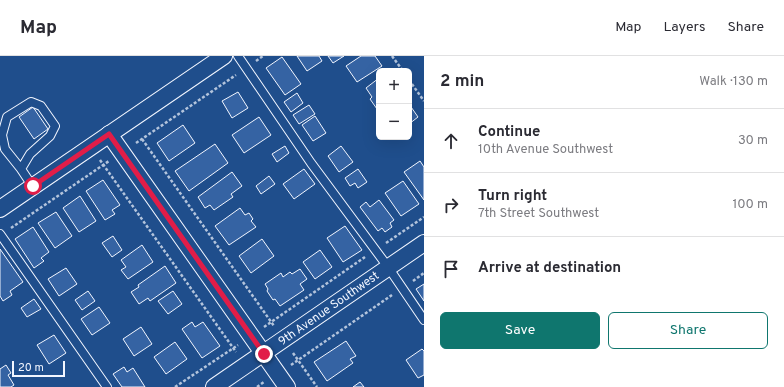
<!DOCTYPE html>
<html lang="en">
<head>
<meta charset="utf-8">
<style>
  :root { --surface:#fff; --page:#f7f7f7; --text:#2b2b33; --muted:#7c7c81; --line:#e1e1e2; --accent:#0f766e }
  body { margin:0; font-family:Overpass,sans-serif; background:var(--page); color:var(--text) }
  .controls { position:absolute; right:12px; top:12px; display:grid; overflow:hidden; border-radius:6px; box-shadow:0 4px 16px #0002 }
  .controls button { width:36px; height:36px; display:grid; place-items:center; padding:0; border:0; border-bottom:1px solid var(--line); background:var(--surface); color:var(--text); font:20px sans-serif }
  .scale { position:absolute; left:12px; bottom:10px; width:53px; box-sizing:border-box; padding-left:4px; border:2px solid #f2f6ff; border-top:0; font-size:11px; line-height:14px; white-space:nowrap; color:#f2f6ff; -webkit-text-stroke:3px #1f4e8c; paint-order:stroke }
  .stop { position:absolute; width:12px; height:12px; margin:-9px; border:3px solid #e11d48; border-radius:50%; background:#fff }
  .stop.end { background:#e11d48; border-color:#fff; box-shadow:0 1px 4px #0008 }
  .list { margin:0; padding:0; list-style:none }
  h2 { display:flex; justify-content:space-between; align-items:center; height:52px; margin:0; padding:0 16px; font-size:17px }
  h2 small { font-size:13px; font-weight:400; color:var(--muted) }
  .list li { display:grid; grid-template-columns:26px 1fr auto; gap:12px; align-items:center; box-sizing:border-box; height:64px; padding:0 16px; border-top:1px solid var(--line) }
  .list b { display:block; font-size:15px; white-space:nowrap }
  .list p { margin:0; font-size:13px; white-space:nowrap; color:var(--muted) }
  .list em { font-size:13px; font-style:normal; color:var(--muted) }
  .actions { display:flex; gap:8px; padding:12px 16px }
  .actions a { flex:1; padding:9px 0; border:1px solid var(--accent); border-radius:6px; text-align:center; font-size:14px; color:var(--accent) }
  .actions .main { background:var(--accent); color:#fff }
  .icon { flex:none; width:22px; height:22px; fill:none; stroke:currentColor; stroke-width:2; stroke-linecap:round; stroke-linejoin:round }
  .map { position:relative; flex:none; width:424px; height:331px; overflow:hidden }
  header { display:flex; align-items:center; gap:24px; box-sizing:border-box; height:56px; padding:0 20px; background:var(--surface); border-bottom:1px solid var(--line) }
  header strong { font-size:19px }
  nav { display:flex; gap:22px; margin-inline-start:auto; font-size:14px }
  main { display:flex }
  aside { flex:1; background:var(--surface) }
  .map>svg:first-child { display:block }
  .building { fill:#3563a3; stroke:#f2f6ff }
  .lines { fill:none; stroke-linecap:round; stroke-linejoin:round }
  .service-casing { stroke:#f2f6ff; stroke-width:10 }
  .minor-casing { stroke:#f2f6ff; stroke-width:18 }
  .path { stroke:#b3c4dc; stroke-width:2.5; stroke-dasharray:3 2; stroke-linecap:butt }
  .service { stroke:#1f4e8c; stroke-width:8 }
  .minor { stroke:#1f4e8c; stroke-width:16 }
  .route { stroke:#e11d48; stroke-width:5 }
  .labels { text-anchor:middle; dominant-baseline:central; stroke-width:3; stroke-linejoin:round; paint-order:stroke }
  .street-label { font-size:12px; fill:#f2f6ff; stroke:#1f4e8c }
</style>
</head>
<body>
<header>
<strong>Map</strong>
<nav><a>Map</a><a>Layers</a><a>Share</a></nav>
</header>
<main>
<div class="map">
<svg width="424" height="331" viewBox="0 0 424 331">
  <rect width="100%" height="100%" fill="#1f4e8c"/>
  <g class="building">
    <polygon points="297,0 319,0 322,5 307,15"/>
    <polygon points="328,0 344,0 333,7"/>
    <polygon points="361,0 375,0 382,10 357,26 346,10"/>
    <polygon points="282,1 301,28 285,39 266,12"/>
    <polygon points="379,22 379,52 377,53 370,43 372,41 366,32"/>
    <polygon points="238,36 248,52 232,62 222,45"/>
    <polygon points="297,37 303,47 291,56 284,46"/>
    <polygon points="409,48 418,61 409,68"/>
    <polygon points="309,49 315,58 299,68 293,59"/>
    <polygon points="33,51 48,73 34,83 19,61"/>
    <polygon points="315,60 326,77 313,85 302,69"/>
    <polygon points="259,61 271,79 244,97 232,79"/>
    <polygon points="183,69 195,87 169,105 157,87"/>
    <polygon points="215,88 228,107 189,135 175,115"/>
    <polygon points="285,90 289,97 277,106 272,98"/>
    <polygon points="341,90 353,106 339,116 328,100"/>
    <polygon points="420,105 424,111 424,144 404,116"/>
    <polygon points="304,113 315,128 294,143 283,128"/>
    <polygon points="358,113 367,126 358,132 355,127 350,130 345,122"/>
    <polygon points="232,116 242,130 231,138 233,141 214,154 210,149 205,152 198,141"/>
    <polygon points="269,120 275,128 261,138 256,130"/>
    <polygon points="103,124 120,149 112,154 115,158 105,164 86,135"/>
    <polygon points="403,125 419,148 401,160 385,137"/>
    <polygon points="80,140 96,165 79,176 63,152"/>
    <polygon points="379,144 394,164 390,167 392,171 385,176 382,172 378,175 360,151 366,146 370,151"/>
    <polygon points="240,152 245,159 249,157 253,163 251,165 256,171 229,189 215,170"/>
    <polygon points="56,156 72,180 55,192 38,167"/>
    <polygon points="345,170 362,194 343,206 327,182"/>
    <polygon points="33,171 49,196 41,202 44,205 34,212 15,183"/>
    <polygon points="113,180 122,194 112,201 102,187"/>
    <polygon points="262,183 274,200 251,217 239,200"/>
    <polygon points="142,189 153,206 128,223 121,214 126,211 121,204"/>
    <polygon points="0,193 23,226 10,235 12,239 3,245 0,240"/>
    <polygon points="320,194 332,211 315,223 303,206"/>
    <polygon points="165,210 176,227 150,245 148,242 139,248 131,236 139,231 138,229"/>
    <polygon points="66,212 77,228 59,240 48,223"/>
    <polygon points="300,213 307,223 300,228 304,234 280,250 275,243 273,244 267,235 268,233 265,228 281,217 283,221 290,216 292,218"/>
    <polygon points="424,228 424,245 416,233"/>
    <polygon points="88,235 95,245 82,254 75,244"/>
    <polygon points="173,235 182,248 168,258 158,245"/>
    <polygon points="34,243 41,253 27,261 21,252"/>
    <polygon points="99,251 110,267 92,279 81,263"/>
    <polygon points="192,266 195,271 203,266 220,290 202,302 182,273"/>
    <polygon points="141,271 152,288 134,300 123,283"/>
    <polygon points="54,279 66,297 49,308 37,289"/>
    <polygon points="346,285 356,300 350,303 353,307 327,325 314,306"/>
    <polygon points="175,286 187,303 166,318 154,301"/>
    <polygon points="422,293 424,295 424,319 418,322 406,304"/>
    <polygon points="6,309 11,317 8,319 14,329 11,331 0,331 0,313"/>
    <polygon points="124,311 127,316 133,312 145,331 122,331 113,318"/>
    <polygon points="360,326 364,331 353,331"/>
  </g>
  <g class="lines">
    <defs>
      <g id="service">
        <polyline points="238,0 311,107 388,211 424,264"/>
        <polyline points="21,113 5,93 2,79 7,61 31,46 41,50 55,70 50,80 30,98 21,113 33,131"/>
        <polyline points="0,178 107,331"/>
      </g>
      <g id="minor">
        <polyline points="109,78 287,331"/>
        <polyline points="0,153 224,0"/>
        <polyline points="214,331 424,187"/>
      </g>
    </defs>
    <use href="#service" class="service-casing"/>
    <use href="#minor" class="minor-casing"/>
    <g class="path">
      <polyline points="392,0 403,15"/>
      <polyline points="256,5 263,0"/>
      <polyline points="409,24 424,45"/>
      <polyline points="142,83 274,270"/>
      <polyline points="136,87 236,19"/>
      <polyline points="100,104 236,296"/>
      <polyline points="11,172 109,105"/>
      <polyline points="386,187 424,161"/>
      <polyline points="413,225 424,217"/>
      <polyline points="264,271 365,201"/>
      <polyline points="293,297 317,331"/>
      <polyline points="291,309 392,239"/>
      <polyline points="175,331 238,289"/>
      <polyline points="257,331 264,326"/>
    </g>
    <use href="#service" class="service"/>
    <use href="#minor" class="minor"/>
  </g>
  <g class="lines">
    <polyline class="route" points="33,130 109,78 264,298"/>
  </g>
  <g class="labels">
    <g class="street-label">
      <text transform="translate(329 253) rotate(-35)">9th Avenue Southwest</text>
    </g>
  </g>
</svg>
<div class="controls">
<button>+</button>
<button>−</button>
</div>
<div class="scale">20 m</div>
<div class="stop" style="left:33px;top:130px"></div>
<div class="stop end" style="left:264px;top:298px"></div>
</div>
<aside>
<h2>2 min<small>Walk · 130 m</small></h2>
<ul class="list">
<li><svg class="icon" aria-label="ahead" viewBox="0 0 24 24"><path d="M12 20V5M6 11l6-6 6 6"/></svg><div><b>Continue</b><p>10th Avenue Southwest</p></div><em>30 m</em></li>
<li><svg class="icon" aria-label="right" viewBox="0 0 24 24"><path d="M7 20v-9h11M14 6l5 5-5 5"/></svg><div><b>Turn right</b><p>7th Street Southwest</p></div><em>100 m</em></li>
<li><svg class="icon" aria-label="arrive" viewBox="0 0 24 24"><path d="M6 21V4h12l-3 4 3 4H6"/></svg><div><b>Arrive at destination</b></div></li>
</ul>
<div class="actions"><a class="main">Save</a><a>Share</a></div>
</aside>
</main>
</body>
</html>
